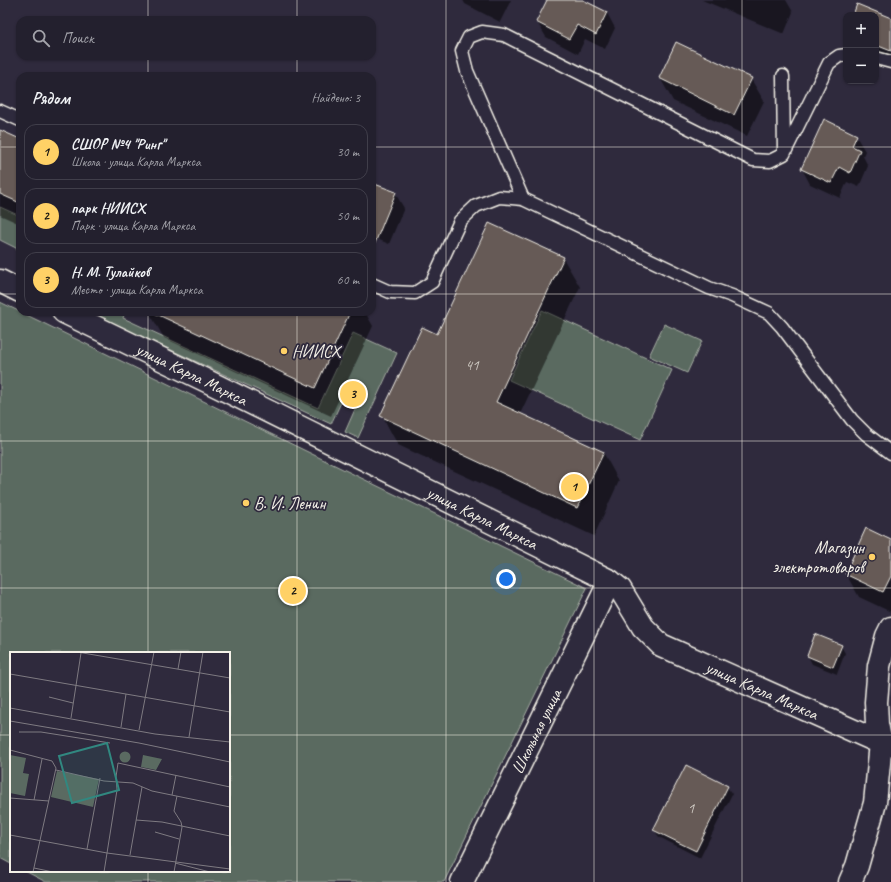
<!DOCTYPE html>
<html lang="ru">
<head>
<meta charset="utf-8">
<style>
  :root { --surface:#23202e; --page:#2f2d3a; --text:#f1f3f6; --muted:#a3a3aa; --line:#403e4a; --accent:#ffd166 }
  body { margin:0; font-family:Caveat,sans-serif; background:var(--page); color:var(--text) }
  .controls { position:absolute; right:12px; top:12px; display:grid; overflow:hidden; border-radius:8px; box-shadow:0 1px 3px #0004 }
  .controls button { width:36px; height:36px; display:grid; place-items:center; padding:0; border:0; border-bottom:1px solid var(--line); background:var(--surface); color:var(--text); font:20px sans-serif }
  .you { position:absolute; left:506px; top:579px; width:14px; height:14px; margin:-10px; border:3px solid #fff; border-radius:50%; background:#1a73e8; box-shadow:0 0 0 6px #1a73e833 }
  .badge { display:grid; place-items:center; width:26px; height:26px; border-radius:50%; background:var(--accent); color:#111; font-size:13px; font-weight:700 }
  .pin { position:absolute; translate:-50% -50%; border:2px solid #fff; box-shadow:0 1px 4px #0006 }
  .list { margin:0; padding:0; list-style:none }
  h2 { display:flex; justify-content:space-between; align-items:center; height:52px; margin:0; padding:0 16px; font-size:17px }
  h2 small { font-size:13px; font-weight:400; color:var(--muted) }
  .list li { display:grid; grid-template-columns:26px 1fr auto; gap:12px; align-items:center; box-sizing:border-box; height:56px; margin:0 8px 8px; padding:0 8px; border:1px solid var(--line); border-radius:12px }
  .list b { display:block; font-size:15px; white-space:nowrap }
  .list p { margin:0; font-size:13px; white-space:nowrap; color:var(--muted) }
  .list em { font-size:13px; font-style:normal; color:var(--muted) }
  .icon { flex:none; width:22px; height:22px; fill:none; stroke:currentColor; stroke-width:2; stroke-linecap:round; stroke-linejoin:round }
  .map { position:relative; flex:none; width:891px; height:882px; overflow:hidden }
  .search { position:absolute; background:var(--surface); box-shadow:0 1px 3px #0004; left:16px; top:16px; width:360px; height:44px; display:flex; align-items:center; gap:10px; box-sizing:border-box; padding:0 14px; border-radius:12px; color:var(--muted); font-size:15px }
  .panel { position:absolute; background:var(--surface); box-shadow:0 1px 3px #0004; left:16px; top:72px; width:360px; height:244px; border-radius:12px }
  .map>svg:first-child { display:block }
  .green { fill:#5a6a61; stroke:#a7aea4 }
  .shadow { fill:#0007 }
  .building { fill:#665a56; stroke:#f4f1e8 }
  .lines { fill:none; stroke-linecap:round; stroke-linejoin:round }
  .lane-casing { stroke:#f4f1e8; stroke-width:15 }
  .street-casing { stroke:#f4f1e8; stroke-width:25 }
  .lane { stroke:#2f2a3d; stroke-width:12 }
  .street { stroke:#2f2a3d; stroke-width:22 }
  .grid { fill:none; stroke:#f4f1e8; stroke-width:1; stroke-opacity:0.55 }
  .poi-dot { fill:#ffd166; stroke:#2f2a3d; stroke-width:1.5 }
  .labels { text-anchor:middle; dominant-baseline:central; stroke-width:3.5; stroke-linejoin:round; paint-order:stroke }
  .number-label { font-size:15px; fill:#d0cbc4 }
  .poi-label { font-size:17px; fill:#f4f1e8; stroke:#2f2a3d; text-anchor:start }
  .street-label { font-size:17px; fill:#f4f1e8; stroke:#2f2a3d }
  .inset-road { fill:none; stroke:#7e7a81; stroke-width:1 }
  .view { fill:#318880; fill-opacity:0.15; stroke:#318880; stroke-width:2 }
  .inset-edge { fill:none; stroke:#f4f1e8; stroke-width:2 }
</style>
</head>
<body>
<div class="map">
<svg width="891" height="882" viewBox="0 0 891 882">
  <rect width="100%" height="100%" fill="#2f2a3d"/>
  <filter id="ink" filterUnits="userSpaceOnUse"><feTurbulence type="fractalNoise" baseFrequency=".025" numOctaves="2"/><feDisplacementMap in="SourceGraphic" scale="8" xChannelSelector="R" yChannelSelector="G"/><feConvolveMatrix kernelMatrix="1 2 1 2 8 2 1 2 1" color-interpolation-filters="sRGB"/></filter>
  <g filter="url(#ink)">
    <g class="green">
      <polygon points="0,207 20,216 20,256 16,248 0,240"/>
      <polygon points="0,302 587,588 444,882 46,882 25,871 229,871 229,653 11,653 11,864 0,858"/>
      <polygon points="542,310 672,370 640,440 509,380"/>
      <polygon points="89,312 125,312 123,318 318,408 353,333 397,353 358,438 345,432 363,391 349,385 331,424"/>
      <polygon points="664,324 702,341 687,373 649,356"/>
    </g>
    <g class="shadow">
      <polygon points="463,0 511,0 500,22 465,4"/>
      <polygon points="548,0 581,0 607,13 615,28 605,49 585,39 578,54 546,37 537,22"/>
      <polygon points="702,0 786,0 793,12 784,34"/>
      <polygon points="858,5 891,19 891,62 876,56 876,15 854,15"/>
      <polygon points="660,78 751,79 764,101 747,136 673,101"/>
      <polygon points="0,131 20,140 20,224 0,215"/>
      <polygon points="856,136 865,151 863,156 868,166 859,187 847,182 840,198 810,184 802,169"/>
      <polygon points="372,184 395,193 404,208 389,244 372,237"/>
      <polygon points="563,258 580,287 520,414 603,452 619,481 594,536 398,445 382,416"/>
      <polygon points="149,312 365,312 373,326 331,416 164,338"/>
      <polygon points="891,541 891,612 859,597 846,574"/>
      <polygon points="816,636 841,646 845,653 837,674 812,664 808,656"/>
      <polygon points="727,787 732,794 700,858 659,837 654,830"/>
    </g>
    <g class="building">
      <polygon points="547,0 583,0 607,12 596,35 577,25 569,39 536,22"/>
      <polygon points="857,4 891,18 891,51 876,45 876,15 853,15"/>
      <polygon points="676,42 752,78 734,115 659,78"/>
      <polygon points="824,119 857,135 852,146 860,150 850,173 839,167 831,183 801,169"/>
      <polygon points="0,130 20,139 20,203 0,194"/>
      <polygon points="372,183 396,192 373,248 372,248"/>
      <polygon points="489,223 564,257 496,402 604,452 577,508 380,416 422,327 437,334"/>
      <polygon points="152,312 350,312 315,388"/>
      <polygon points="866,528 891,540 891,576 883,592 845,574"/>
      <polygon points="815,634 842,645 833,667 807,656"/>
      <polygon points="686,765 728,786 696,851 653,830"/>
    </g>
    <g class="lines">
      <defs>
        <g id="lane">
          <polyline points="876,58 891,62"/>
          <polyline points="783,76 784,153"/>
          <polyline points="0,111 20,120"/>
          <polyline points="523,199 467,71 462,51 469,37 482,32 504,35 753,160 770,161 784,154 829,63 839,56 846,55"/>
          <polyline points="372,284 390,292 415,293 432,282 460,221 476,206 499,197 523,199 709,288 732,296 769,313 782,327 852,420 866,434 891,453"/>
        </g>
        <g id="street">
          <polyline points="0,281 20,291"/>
          <path id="s1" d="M 64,312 L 207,381 L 610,581 L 620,589 L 643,627 L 661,645 L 881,743 L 891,745"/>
          <path id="s2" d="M 462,882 L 610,581"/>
          <polyline points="850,882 857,866 875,803 881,743 877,724 876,702 879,666 887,636 891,628"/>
        </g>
      </defs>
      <use href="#lane" class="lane-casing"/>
      <use href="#street" class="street-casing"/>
      <use href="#lane" class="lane"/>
      <use href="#street" class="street"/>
    </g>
  </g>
  <path class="grid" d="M 148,0 L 148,20M 297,0 L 297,20M 446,0 L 446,882M 594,0 L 594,882M 742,0 L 742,882M 148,56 L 148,76M 297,56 L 297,76M 0,147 L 20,147M 372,147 L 891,147M 0,294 L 20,294M 372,294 L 891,294M 148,312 L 148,653M 297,312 L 297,882M 0,441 L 891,441M 0,588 L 891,588M 0,735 L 11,735M 229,735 L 891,735M 148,871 L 148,882"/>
  <g class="poi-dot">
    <circle cx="284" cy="351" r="4"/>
    <circle cx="246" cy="503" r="4"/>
    <circle cx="872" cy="557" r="4"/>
  </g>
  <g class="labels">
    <g class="number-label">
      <text x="472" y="365">41</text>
      <text x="691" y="808">1</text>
    </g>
    <g class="poi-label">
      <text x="292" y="351">НИИСХ</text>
      <text x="254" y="503">В. И. Ленин</text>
      <text x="864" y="547" text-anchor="end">Магазин<tspan x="864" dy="20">электротоваров</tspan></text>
    </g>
    <g class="street-label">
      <text stroke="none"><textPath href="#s1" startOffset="142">улица Карла Маркса</textPath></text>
      <text stroke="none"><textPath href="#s1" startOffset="466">улица Карла Маркса</textPath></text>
      <text stroke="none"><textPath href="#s1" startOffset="802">улица Карла Маркса</textPath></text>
      <text stroke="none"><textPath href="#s2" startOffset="168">Школьная улица</textPath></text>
    </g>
  </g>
  <g transform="translate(10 652)">
    <rect width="220" height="220" fill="#2f2a3d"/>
    <path d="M109.5 105a5.5 5.5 0 1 1 11 0a5.5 5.5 0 1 1-11 0ZM 0,103 L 16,106 L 13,121 L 19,122 L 15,144 L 0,141 ZM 133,103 L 152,107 L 146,118 L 131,115 ZM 47,119 L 89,127 L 83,155 L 41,145 Z" fill="#5a6a61"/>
    <path class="inset-road" d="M 67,0 L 220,26M 168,17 L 171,0M 0,22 L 220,60M 39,45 L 63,51M 0,56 L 145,82 L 220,90M 61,66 L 71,1M 0,69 L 129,91 L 220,110M 111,75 L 116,42M 129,78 L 144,0M 9,80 L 31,80 L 100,91M 179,85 L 193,0M 0,98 L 42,109 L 46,116 L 23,220M 46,118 L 94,129 L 123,131 L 142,139 L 220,155M 162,143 L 166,123M 0,146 L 39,149M 24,148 L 32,107M 126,168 L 152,170 L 220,184M 145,180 L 169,187M 0,183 L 97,201 L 220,217M 77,197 L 90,126M 120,203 L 132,135M 165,211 L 200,220M 24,216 L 43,220M 94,220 L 107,138 L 106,125 L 108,111 L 220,135M 164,220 L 172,175 L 171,170 L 164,159 L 167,144"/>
    <path class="view" d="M 97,91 L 109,138 L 62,151 L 49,104 Z"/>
    <rect width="220" height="220" class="inset-edge"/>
  </g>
</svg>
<div class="controls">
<button>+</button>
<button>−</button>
</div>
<div class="you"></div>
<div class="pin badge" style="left:574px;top:487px">1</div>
<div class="pin badge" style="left:293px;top:591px">2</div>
<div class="pin badge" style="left:353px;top:394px">3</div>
<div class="search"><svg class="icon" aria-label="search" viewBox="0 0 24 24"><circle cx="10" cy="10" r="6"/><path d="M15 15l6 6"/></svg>Поиск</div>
<section class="panel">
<h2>Рядом<small>Найдено: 3</small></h2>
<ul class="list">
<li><span class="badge">1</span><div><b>СШОР №4 &quot;Ринг&quot;</b><p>Школа · улица Карла Маркса</p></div><em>30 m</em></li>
<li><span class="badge">2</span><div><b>парк НИИСХ</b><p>Парк · улица Карла Маркса</p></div><em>50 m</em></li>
<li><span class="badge">3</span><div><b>Н. М. Тулайков</b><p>Место · улица Карла Маркса</p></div><em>60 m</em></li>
</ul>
</section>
</div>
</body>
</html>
